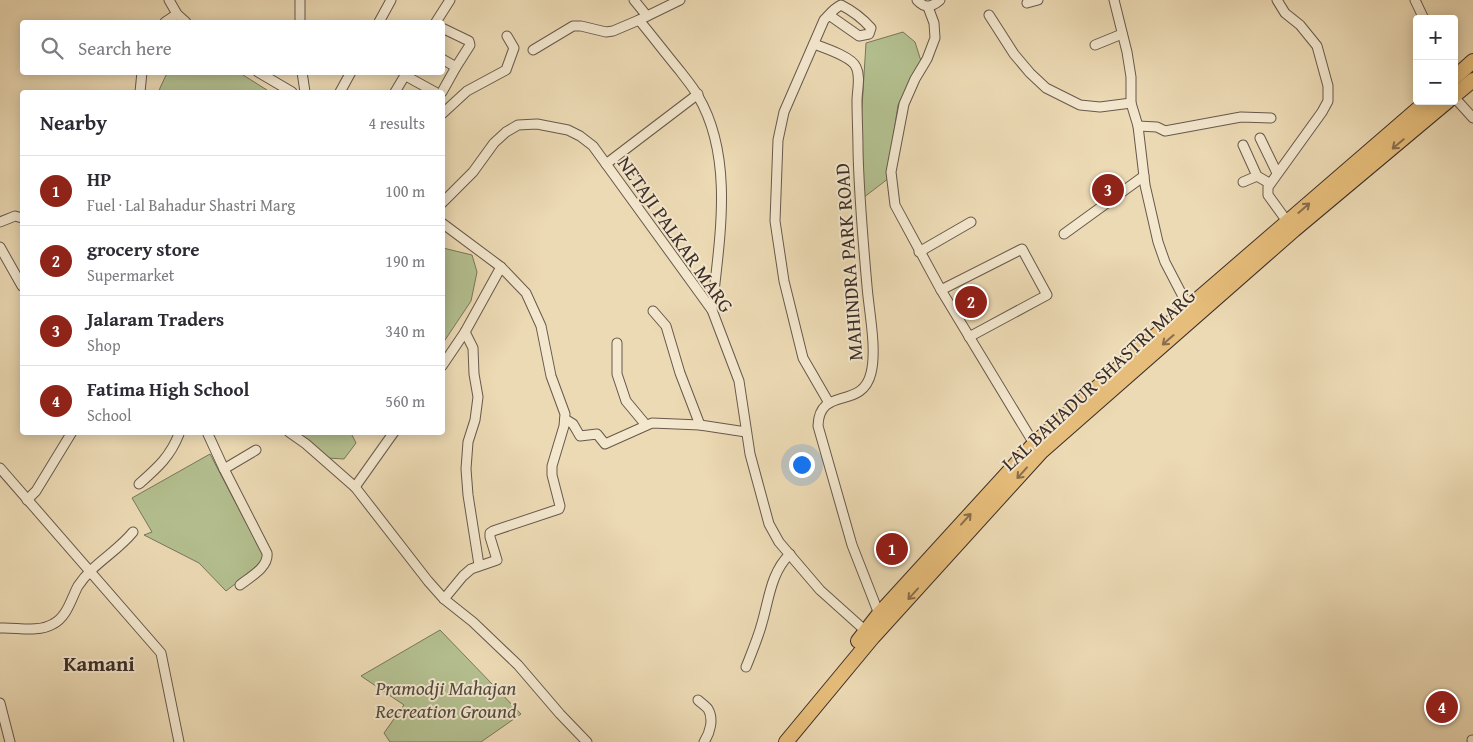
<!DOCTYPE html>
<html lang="en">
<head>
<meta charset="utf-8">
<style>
  :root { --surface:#fff; --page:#f7f7f7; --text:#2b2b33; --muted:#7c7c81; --line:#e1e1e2; --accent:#8f2418 }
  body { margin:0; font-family:"Gentium Book Plus",serif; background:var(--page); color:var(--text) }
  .controls { position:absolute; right:15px; top:15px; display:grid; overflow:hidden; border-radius:5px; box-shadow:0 2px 12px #0003 }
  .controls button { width:45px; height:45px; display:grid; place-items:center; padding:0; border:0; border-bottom:1px solid var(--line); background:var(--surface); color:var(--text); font:25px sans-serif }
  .you { position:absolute; left:801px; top:464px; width:18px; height:18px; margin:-12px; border:4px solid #fff; border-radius:50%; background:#1a73e8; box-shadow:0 0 0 8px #1a73e833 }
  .badge { display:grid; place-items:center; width:32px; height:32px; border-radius:50%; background:var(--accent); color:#fff; font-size:16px; font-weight:700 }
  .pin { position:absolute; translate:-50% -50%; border:2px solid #fff; box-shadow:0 1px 5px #0006 }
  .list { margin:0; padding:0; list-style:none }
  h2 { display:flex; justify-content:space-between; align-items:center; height:65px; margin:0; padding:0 20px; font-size:21px }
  h2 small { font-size:16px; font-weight:400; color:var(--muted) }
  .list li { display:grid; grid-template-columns:32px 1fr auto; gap:15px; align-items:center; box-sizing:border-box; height:70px; padding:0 20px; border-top:1px solid var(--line) }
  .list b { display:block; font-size:19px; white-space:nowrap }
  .list p { margin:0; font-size:16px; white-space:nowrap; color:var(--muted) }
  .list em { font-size:16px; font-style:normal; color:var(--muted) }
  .icon { flex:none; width:28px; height:28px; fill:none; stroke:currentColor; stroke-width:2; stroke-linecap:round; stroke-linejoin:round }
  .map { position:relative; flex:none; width:1473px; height:742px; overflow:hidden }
  .search { position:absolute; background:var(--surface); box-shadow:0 2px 12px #0003; left:20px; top:20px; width:425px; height:55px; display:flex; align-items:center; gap:12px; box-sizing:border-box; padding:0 18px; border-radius:5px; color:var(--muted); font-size:19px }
  .panel { position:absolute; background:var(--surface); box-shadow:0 2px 12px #0003; left:20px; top:90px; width:425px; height:345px; border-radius:5px }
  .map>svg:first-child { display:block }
  .green { fill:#b4c090; stroke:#78775c }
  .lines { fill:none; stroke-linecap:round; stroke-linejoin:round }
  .street-casing { stroke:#67594c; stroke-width:11 }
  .primary-casing { stroke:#3b2e29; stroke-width:16 }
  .street { stroke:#f3e7ce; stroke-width:9 }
  .primary { stroke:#e6bd7a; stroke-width:14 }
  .oneway { stroke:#886e4d }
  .labels { text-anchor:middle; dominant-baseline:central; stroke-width:4; stroke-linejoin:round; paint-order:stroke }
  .street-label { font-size:20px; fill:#3b2e29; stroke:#f3e7ce }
  .park-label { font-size:20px; font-style:italic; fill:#534b3e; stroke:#f3e7ce }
  .neighbourhood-label { font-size:21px; font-weight:bold; fill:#3b2e29; stroke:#f3e7ce }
</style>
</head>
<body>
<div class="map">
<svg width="1473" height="742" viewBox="0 0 1473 742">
  <rect width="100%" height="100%" fill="#ecdab4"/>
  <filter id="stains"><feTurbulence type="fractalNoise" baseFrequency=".004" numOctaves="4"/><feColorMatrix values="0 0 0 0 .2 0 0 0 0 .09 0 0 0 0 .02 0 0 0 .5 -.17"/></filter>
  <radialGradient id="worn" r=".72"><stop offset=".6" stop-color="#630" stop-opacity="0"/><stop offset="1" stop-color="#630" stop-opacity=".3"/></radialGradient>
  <g class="green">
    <polygon points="903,32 915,42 921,61 898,105 888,170 889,178 863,198 861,123 866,43"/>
    <polygon points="167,73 240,73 270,92 159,92 160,88"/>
    <polygon points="443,248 472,255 477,272 471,301 443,343"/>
    <polygon points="297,433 351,433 356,443 344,459 327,458"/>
    <polygon points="210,454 264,557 253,570 226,591 199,563 144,535 152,532 132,498"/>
    <polygon points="440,630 521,714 481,742 390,742 384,733 404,705 361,676"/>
  </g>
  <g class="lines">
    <defs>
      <g id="street">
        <polyline points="169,0 177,14 186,22"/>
        <polyline points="634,0 647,16"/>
        <path d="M 917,0 C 925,9 932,7 940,0"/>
        <polyline points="1114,0 1127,52 1131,77 1131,103 1138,126 1145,185 1158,242 1165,262 1190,310"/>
        <polyline points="1277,0 1285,13 1300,25 1317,46 1328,86 1328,101 1322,112 1268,187 1268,195 1289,224"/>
        <polyline points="1415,0 1424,19"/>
        <polyline points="1027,3 1038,0"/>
        <polyline points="928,7 934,23 935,38 927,59 915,79 904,104 891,172 895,205 941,290 1036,447"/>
        <path d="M 829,15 L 859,36 L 869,34 L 871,28 C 862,18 853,11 841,5 C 833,9 830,14 824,20 L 784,112 L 778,140 L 775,221 L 784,281 L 803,358 L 829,403"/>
        <polyline points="989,15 1014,54 1030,73 1046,88 1080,105 1100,107 1131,103"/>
        <path d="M 639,20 C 653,37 666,54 680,71 C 686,79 693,87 698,96 C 735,159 719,241 712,310"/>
        <polyline points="165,22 177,14"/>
        <polyline points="300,22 300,0"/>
        <polyline points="379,22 391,0"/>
        <polyline points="436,22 450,0"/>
        <polyline points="442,28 469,41 470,45 456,67"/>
        <path d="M 814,44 C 825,48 852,57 856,67 C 861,77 857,90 857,101 C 857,117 858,134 858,150 C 859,196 863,241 867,286 C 869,312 877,349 871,373 C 862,411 819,385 818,426 L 852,545 L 879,614"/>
        <polyline points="1095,45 1122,34"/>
        <polyline points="533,50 573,26 581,26 606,32 613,31 639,20 680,0"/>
        <polyline points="258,72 292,92"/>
        <polyline points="302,72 305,92"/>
        <polyline points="406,76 435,92"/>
        <polyline points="140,92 142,72"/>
        <polyline points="340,92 351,72"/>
        <polyline points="395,92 407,72"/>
        <polyline points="442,92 456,67 442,59"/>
        <polyline points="1454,97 1473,118"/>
        <polyline points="442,114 467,91 506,70 514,48 507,36"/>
        <polyline points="1138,126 1157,127 1165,131 1241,117 1271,118"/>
        <polyline points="1260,138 1277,173"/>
        <polyline points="1243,145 1257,176 1269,183"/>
        <polyline points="606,164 698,94"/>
        <polyline points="1243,182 1257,176"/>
        <polyline points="442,203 473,172 494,143 506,132 518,125 537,124 568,130 580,136 593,146 712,310 739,381 750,454 769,524 779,542 820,590 869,634"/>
        <polyline points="0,222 15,216 22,218"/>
        <polyline points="442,223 501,267 526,293 541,326 551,376 565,414 564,426 552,466 552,475 560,506 559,509 493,531 490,533 490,537 497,560 471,569 463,576 444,599"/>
        <polyline points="1064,234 1144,176"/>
        <polyline points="0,247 22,286"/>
        <polyline points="919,252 971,222"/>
        <polyline points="941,290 1022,249 1047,295 969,337"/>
        <polyline points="653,311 666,326 680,373 700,425"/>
        <polyline points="465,332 473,348 474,374 478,397 475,420 468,442 466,469 468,495 479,565"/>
        <polyline points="617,343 617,374 626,401 646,425"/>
        <polyline points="442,366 465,332 501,267"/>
        <polyline points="565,419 573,424 580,436 597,434 605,444 652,423 700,425 746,432"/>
        <path d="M 207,432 L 224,469 L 267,553 C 269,567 250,577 240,585"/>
        <polyline points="289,432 306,444 355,487 428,581 444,599 473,622 518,665 560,714 587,742"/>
        <polyline points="0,468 161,653 179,742"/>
        <polyline points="224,469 256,450"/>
        <path d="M 139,484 C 157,468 170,457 179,434"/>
        <polyline points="355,487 394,432"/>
        <polyline points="27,500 36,491 72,432"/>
        <path d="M 0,628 C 17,627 37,633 53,624 C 67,617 71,599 78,586 C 92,564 117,552 133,532"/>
        <path d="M 746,667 C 752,652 758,638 762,623 C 769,599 771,572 790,554"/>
        <path d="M 698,700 C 701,703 706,706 708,709 C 714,719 710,733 704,742"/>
        <polyline points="0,703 10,742"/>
        <polyline points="1472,740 1473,740"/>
      </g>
      <g id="primary">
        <polyline points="1454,78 1473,61"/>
        <polyline points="1454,96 1473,80"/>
        <polyline points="858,641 879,614 1034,444 1139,350 1427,101"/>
        <polyline points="786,742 873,637 1041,452 1294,230 1448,101"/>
      </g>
    </defs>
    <use href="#street" class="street-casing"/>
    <use href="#primary" class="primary-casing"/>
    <use href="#street" class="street"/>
    <use href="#primary" class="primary"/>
  </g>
  <defs><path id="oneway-shaft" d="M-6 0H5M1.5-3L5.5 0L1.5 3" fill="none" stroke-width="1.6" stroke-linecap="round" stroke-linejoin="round" transform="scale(1.25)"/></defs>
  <g class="oneway">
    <use href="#oneway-shaft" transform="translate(1398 144) rotate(140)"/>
    <use href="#oneway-shaft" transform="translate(1304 208) rotate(-41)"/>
    <use href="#oneway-shaft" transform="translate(1168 340) rotate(139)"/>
    <use href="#oneway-shaft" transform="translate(1022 473) rotate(132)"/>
    <use href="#oneway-shaft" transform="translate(966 519) rotate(-48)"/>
    <use href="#oneway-shaft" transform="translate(913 594) rotate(132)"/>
  </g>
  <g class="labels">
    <g class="street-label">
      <text transform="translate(676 234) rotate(55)">NETAJI PALKAR MARG</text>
      <text transform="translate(848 262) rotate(-94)">MAHINDRA PARK ROAD</text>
      <text transform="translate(1098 379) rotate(-43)">LAL BAHADUR SHASTRI MARG</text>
    </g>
    <g class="park-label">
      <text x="446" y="687">Pramodji Mahajan<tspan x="446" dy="23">Recreation Ground</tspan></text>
    </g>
    <g class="neighbourhood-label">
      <text x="99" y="663">Kamani</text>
    </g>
  </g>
  <rect width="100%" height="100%" filter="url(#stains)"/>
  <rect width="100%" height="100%" fill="url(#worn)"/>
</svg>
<div class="controls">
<button>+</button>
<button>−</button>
</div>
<div class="you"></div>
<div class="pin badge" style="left:892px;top:549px">1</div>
<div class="pin badge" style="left:971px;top:302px">2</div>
<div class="pin badge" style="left:1108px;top:190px">3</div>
<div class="pin badge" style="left:1442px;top:707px">4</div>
<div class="search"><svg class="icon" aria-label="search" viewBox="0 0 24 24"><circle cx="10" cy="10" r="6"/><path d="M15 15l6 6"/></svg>Search here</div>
<section class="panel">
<h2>Nearby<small>4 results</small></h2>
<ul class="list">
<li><span class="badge">1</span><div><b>HP</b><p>Fuel · Lal Bahadur Shastri Marg</p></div><em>100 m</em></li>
<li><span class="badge">2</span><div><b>grocery store</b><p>Supermarket</p></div><em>190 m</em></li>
<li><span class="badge">3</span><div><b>Jalaram Traders</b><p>Shop</p></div><em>340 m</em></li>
<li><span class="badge">4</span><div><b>Fatima High School</b><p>School</p></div><em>560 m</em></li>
</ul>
</section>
</div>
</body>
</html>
